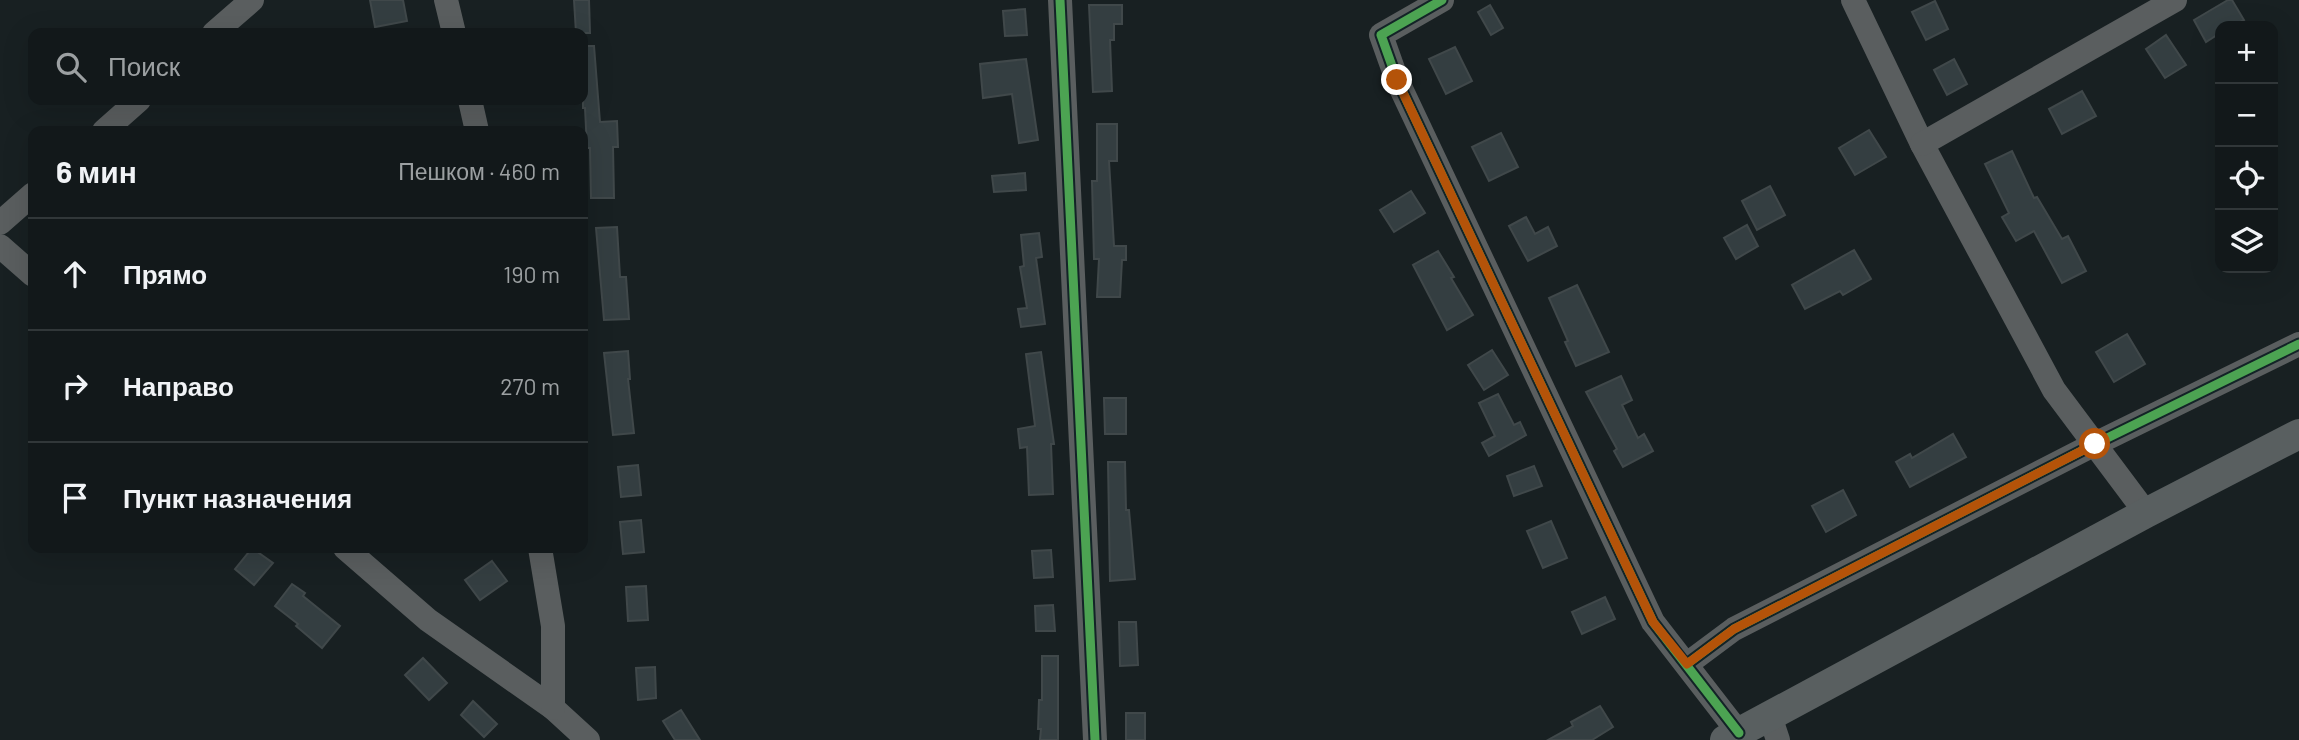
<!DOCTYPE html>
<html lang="ru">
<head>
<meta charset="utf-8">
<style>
  :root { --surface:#12181a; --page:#1f2527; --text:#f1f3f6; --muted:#9ca0a2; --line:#313739 }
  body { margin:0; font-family:Barlow,sans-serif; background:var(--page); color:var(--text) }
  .controls { position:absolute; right:21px; top:21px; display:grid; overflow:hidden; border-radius:14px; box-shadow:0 7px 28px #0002 }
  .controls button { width:63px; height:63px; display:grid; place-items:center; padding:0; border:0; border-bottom:2px solid var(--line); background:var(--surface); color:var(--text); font:35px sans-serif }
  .stop { position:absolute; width:21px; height:21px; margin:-16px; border:5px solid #b45309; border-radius:50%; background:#fff }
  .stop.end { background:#b45309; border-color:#fff; box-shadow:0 2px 7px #0008 }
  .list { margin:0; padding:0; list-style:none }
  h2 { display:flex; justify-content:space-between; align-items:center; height:91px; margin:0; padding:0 28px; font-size:30px }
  h2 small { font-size:23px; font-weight:400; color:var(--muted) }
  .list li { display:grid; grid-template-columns:46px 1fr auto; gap:21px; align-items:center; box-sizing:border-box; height:112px; padding:0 28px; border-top:2px solid var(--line) }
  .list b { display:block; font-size:26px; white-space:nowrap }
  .list em { font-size:23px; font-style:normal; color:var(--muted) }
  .icon { flex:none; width:38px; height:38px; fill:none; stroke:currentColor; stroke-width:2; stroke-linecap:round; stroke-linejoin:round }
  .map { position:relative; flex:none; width:2299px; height:740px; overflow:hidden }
  .search { position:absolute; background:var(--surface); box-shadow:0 7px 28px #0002; left:28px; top:28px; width:560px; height:77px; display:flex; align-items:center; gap:18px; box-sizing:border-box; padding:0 24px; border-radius:14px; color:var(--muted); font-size:26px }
  .panel { position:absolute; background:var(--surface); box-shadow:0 7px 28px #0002; left:28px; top:126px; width:560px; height:427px; border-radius:14px }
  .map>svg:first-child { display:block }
  .building { fill:#343e41; stroke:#40484a; stroke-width:2 }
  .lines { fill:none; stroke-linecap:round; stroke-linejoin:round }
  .minor { stroke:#5a5e5f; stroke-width:24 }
  .major { stroke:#595f60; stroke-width:30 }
  .cycleway-casing { stroke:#132327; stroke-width:13 }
  .cycleway { stroke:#4ca352; stroke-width:9 }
  .route { stroke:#b45309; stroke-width:9 }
</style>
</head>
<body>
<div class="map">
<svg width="2299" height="740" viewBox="0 0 2299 740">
  <rect width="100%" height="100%" fill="#182022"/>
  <g class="building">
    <polygon points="370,0 403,0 407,21 375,27"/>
    <polygon points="574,0 589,0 590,33 576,33"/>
    <polygon points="2228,0 2232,0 2244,20 2232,26 2220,26 2220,33 2206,42 2194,20"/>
    <polygon points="1935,1 1948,29 1926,40 1912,12"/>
    <polygon points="1089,5 1122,5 1122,24 1114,24 1114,40 1110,40 1112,91 1093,92"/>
    <polygon points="1490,5 1503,28 1491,35 1478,12"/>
    <polygon points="1025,9 1027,35 1005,36 1003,11"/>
    <polygon points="2166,35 2186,65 2165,78 2146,49"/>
    <polygon points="583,46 594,46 600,122 617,121 618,147 613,147 614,198 591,198 590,148 587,148 585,108 583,108"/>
    <polygon points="1455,47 1472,81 1446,94 1429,59"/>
    <polygon points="1026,59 1038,140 1019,143 1012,94 983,98 980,64"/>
    <polygon points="1954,59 1967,84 1947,95 1934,70"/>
    <polygon points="2082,91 2096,116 2062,134 2049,109"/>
    <polygon points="1097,124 1117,124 1117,161 1109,161 1114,246 1126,246 1126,260 1122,260 1120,297 1097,297 1099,259 1094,259 1092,181 1097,181"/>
    <polygon points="1869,130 1886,157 1855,175 1839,148"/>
    <polygon points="1501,133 1518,167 1489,181 1472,147"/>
    <polygon points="2012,151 2034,198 2037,197 2062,239 2068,236 2086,271 2062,283 2034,231 2016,241 2002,217 2009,213 1985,164"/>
    <polygon points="1025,173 1026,190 994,192 992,176"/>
    <polygon points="1770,186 1785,215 1757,230 1742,201"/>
    <polygon points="1411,191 1425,213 1394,232 1380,210"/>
    <polygon points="1526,217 1535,234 1548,227 1557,246 1528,261 1509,226"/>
    <polygon points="1747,225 1758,246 1736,259 1724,238"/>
    <polygon points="617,227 620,277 626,277 629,319 604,320 596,228"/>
    <polygon points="1039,233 1042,257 1036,258 1045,324 1021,327 1018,309 1027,308 1020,267 1024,266 1021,235"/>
    <polygon points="1854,250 1871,279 1843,295 1840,291 1805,309 1792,285"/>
    <polygon points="1438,251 1454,277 1451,278 1473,315 1447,330 1413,265"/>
    <polygon points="1577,285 1609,352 1576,366 1565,342 1568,341 1549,298"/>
    <polygon points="2127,334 2145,364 2114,382 2096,352"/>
    <polygon points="1492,350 1508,375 1484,390 1468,365"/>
    <polygon points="628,351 630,379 628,379 634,433 613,435 604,353"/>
    <polygon points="1041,352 1054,444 1051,444 1053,494 1029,495 1027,447 1020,448 1018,429 1035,426 1026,354"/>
    <polygon points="1621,376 1632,400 1622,405 1638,438 1644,434 1653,451 1623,467 1614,451 1617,449 1586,392"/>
    <polygon points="1498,394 1514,425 1520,422 1526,435 1489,456 1482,443 1495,436 1479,403"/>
    <polygon points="1104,398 1126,398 1126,434 1105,434"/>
    <polygon points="1953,434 1966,457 1910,487 1896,462 1910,454 1912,458"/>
    <polygon points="1108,462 1125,462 1126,510 1129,510 1135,579 1110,581"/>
    <polygon points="638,465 641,495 621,497 618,467"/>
    <polygon points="1534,466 1542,486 1514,496 1507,476"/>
    <polygon points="1843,490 1856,515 1826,532 1812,506"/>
    <polygon points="641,520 644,552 623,554 620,522"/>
    <polygon points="1551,521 1567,558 1543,568 1527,531"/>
    <polygon points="252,548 273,563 254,585 235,569"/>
    <polygon points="1051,550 1053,577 1034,578 1032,551"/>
    <polygon points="492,561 507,581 480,600 465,580"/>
    <polygon points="292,584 305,593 303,596 340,626 322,648 296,626 298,624 275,606"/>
    <polygon points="646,586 648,620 628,621 626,587"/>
    <polygon points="1605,597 1615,619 1582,634 1572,612"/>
    <polygon points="1053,605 1055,631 1036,631 1035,606"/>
    <polygon points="1119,622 1136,622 1138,665 1120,666"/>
    <polygon points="1042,656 1058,656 1058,740 1040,740 1041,729 1038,729 1039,700 1042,700"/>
    <polygon points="423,658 447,683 429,700 405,675"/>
    <polygon points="655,667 656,698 638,700 636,668"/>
    <polygon points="473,701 497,724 484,737 461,715"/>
    <polygon points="1600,706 1613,727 1592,740 1548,740 1573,726 1571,722"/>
    <polygon points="681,710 700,740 675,740 663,721"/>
    <rect x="1126" y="713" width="19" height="27"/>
  </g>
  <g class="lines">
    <g class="minor">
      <polyline points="446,0 454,33"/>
      <polyline points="1060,0 1095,740"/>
      <polyline points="1442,0 1381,35 1397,80 1653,622 1739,733"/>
      <polyline points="1853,0 1922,144 2054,390 2146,513"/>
      <polyline points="214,33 252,0"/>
      <polyline points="470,100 477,131"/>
      <polyline points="104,131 139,100"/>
      <polyline points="1922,144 2175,0"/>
      <polyline points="0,223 33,194"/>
      <polyline points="0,246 33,275"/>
      <polyline points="345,548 428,620 553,708 588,740"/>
      <polyline points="540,548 553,626 553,708"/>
      <polyline points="1687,664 1734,629 2095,444 2299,344"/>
      <polyline points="1770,716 1778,740"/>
    </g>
    <polyline class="major" points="1725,740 2146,513 2299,434"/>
    <defs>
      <g id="cycleway">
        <polyline points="1060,0 1095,740"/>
        <polyline points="1442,0 1381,35 1397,80 1653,622 1739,733"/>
        <polyline points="1687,664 1734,629 2095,444 2299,344"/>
      </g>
    </defs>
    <use href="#cycleway" class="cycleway-casing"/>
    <use href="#cycleway" class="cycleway"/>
  </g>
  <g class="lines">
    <polyline class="route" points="1397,80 1653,622 1687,664 1734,629 2095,444"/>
  </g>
</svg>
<div class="controls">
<button>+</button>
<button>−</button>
<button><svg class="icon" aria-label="locate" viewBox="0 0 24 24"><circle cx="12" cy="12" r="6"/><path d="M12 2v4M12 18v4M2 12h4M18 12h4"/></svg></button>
<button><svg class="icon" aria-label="layers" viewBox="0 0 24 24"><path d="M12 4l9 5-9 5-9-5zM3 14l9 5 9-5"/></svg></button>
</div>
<div class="stop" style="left:2095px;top:444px"></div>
<div class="stop end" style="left:1397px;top:80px"></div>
<div class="search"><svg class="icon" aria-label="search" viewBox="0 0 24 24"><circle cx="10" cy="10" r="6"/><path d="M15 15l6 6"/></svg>Поиск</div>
<section class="panel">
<h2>6 мин<small>Пешком · 460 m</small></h2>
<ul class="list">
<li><svg class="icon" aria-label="ahead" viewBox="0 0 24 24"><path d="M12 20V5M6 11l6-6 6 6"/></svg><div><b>Прямо</b></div><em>190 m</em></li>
<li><svg class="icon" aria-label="right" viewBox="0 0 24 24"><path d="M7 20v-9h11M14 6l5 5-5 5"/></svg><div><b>Направо</b></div><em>270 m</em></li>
<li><svg class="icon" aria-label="arrive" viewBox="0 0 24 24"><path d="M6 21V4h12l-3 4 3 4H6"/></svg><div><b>Пункт назначения</b></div></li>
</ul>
</section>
</div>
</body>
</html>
